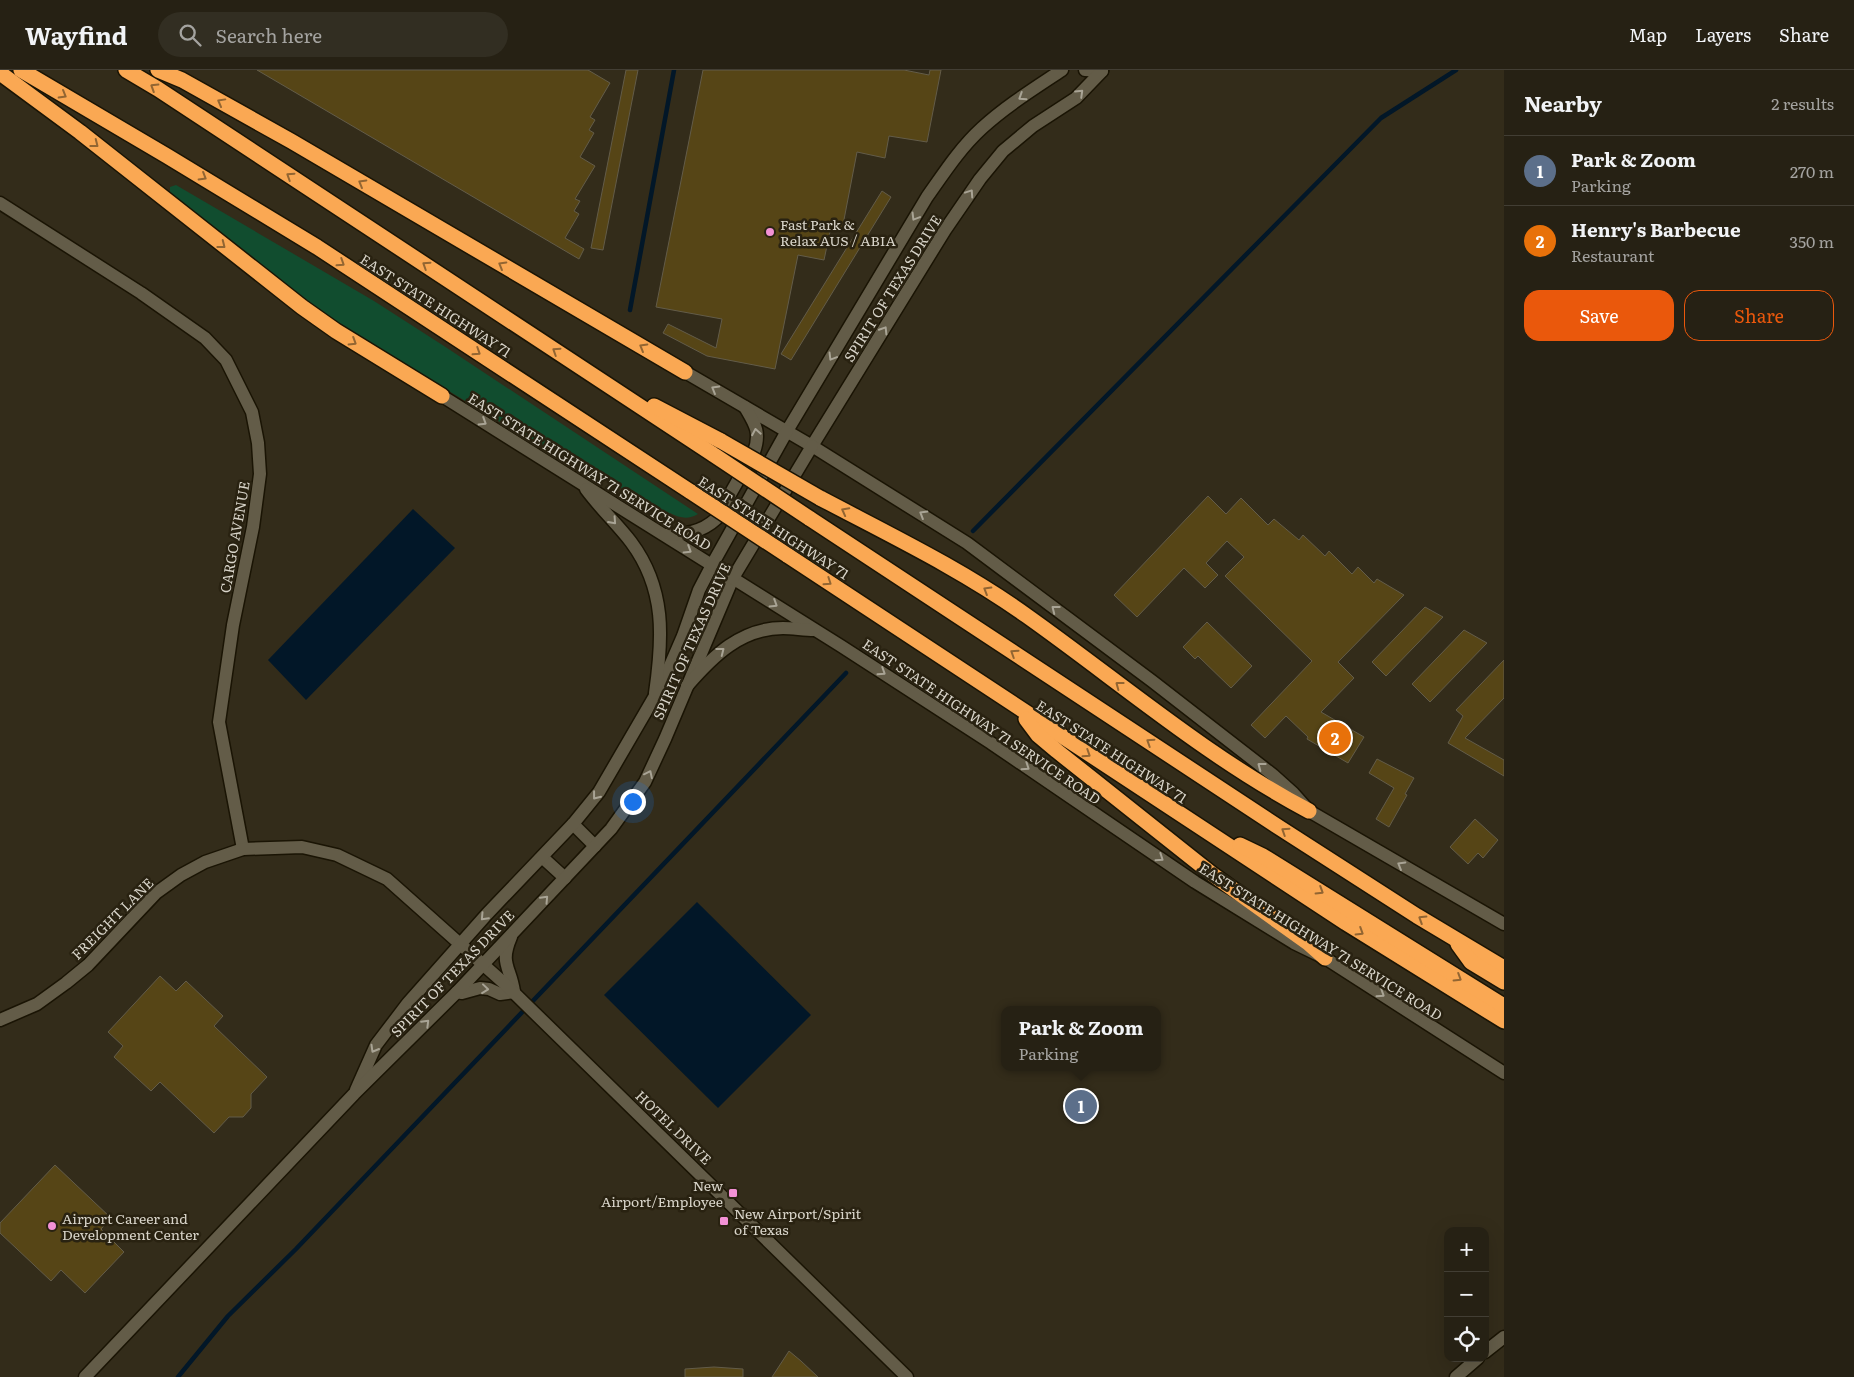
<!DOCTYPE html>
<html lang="en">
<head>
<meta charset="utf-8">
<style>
  :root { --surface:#262114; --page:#322e22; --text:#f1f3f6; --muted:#a4a3a0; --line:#423e34; --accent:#ea580c }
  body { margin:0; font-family:Literata,serif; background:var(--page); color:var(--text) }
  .controls { position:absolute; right:15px; bottom:15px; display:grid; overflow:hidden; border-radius:10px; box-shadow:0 5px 20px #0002 }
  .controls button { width:45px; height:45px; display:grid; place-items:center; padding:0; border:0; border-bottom:1px solid var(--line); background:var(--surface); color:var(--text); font:25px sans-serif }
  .you { position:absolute; left:632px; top:731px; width:18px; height:18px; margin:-12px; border:4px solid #fff; border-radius:50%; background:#1a73e8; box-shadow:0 0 0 8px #1a73e833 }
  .badge { display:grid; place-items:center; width:32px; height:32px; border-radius:50%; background:var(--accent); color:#fff; font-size:16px; font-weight:700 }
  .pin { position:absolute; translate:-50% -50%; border:2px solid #fff; box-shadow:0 1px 5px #0006 }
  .popup { position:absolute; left:1001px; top:936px; width:160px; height:65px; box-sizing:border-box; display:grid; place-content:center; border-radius:10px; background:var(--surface); filter:drop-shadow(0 1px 4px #0005); font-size:16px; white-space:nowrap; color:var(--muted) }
  .popup b { font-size:19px; color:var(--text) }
  .popup::after { content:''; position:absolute; left:50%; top:100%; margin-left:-10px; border:10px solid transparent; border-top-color:var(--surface) }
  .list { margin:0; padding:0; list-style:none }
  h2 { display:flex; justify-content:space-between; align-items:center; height:65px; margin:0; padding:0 20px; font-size:21px }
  h2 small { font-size:16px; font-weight:400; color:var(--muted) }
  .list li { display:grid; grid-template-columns:32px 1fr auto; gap:15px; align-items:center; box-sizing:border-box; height:70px; padding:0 20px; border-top:1px solid var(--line) }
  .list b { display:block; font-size:19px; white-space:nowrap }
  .list p { margin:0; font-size:16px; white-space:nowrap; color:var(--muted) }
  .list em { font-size:16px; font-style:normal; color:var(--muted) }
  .actions { display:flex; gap:10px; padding:15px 20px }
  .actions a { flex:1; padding:11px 0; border:1px solid var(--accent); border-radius:15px; text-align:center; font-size:18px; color:var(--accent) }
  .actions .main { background:var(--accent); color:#fff }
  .icon { flex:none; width:28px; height:28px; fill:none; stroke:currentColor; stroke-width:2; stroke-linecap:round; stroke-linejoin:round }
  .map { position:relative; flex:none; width:1504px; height:1307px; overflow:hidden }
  header { display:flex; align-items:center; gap:30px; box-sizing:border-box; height:70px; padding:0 25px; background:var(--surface); border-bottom:1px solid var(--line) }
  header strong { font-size:24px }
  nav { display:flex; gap:28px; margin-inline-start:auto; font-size:18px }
  .search { width:350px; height:45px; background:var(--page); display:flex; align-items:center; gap:12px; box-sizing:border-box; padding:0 18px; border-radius:28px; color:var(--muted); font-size:19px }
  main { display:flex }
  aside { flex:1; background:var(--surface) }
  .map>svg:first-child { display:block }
  .green { fill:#114d2f }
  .water { fill:#021728 }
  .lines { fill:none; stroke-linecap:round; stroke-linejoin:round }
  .stream { stroke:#021728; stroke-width:4.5 }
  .building { fill:#564516; stroke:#635c49 }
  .street-casing { stroke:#1a1404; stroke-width:15 }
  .secondary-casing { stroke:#1a1404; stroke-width:15 }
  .highway-casing { stroke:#1a1404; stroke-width:18 }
  .street { stroke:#635c48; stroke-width:12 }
  .secondary { stroke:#635c48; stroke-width:12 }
  .highway { stroke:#faa853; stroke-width:15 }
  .highway-bridge-casing { stroke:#1a1404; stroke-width:18; stroke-linecap:butt }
  .highway-bridge { stroke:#faa853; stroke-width:15 }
  .oneway { stroke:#926532 }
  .oneway2 { stroke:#a9a495 }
  .poi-dot { fill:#f391d5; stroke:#292211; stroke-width:2 }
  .labels { text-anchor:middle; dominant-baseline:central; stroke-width:5; stroke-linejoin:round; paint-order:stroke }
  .poi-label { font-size:14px; fill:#d8d4c9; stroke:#292211; text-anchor:start }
  .street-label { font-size:14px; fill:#d8d4c9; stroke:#292211 }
</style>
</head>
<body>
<header>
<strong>Wayfind</strong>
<div class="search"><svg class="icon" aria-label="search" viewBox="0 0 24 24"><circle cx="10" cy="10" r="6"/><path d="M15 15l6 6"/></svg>Search here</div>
<nav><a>Map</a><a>Layers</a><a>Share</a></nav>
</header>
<main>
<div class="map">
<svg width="1504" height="1307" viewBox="0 0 1504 1307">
  <rect width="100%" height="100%" fill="#332c1a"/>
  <path class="green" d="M 176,115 L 374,231 L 444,276 L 698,444 C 688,450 680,448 670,443 L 668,447 L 581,393 L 528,368 L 508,357 L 319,242 L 170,124 L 170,117 Z"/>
  <g class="water">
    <polygon points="413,439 455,478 306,630 268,590"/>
    <polygon points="697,832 811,945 718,1038 604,925"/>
  </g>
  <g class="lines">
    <g class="stream">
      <polyline points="630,240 674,0"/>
      <polyline points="973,461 1381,48 1456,0"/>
      <polyline points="178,1307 228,1246 296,1179 846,603"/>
    </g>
  </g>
  <g class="building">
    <polygon points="257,0 588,0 610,13 590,47 595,50 589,60 594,63 580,87 595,96 575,129 580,131 574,141 579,144 565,168 584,179 579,189"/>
    <polygon points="626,0 638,0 603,180 591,178"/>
    <polygon points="703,0 904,0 929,5 930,0 941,0 927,72 889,66 885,88 857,82 842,160 831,157 824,190 798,185 775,299 707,286 663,263 668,254 716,278 722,249 656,237"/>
    <polygon points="882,121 891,127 791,290 781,284"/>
    <polygon points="1208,426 1226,444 1241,428 1268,455 1274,449 1299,470 1303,465 1325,486 1329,481 1352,504 1358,497 1374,513 1377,509 1404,525 1338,592 1354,608 1321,642 1364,667 1348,693 1307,669 1308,667 1286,646 1265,668 1251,655 1312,591 1225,506 1244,487 1227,471 1206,493 1218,505 1205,518 1184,498 1137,547 1114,525"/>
    <polygon points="1425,537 1443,547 1386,606 1372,592"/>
    <polygon points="1207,552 1252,596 1231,618 1198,586 1195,589 1183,577"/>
    <polygon points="1464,560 1487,573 1430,632 1412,614"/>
    <polygon points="1504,590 1504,628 1465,668 1504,690 1504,706 1448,673 1463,646 1456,640"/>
    <polygon points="1377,689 1414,708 1405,724 1407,725 1389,757 1376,749 1394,718 1369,703"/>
    <polygon points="1475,749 1498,770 1483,788 1478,783 1468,794 1450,777"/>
    <polygon points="160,906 176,921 186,911 223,946 214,956 267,1007 251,1024 251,1038 243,1047 229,1047 214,1063 160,1012 151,1021 114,987 123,976 108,962"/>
    <polygon points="55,1095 111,1148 101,1159 124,1182 85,1223 61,1200 51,1211 0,1163 0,1153"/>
    <polygon points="789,1281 801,1291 818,1307 772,1307"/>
    <polygon points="714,1297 743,1299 743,1307 685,1307 685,1299"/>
  </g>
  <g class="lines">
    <defs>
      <g id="street">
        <polyline points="1085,0 1102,1"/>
        <polyline points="0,133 141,223 205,268 226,290 252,342 258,373 260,404 253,457 233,555 219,652 243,779"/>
        <path d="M 787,361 L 927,127 C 944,103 960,78 982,58 C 1006,36 1035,18 1062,0"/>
        <polyline points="812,376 945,160 980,109 1003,81 1033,56 1076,28 1102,1"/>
        <polyline points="573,754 595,776"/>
        <polyline points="542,787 565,808"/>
        <path d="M 511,867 C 499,895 511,897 514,922"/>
        <polyline points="457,922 462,923 480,918 489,919 500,924 514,922"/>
        <polyline points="0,950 37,934 66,913 88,895 156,823 181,805 205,792 243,779 302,777 337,785 387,809 505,914 907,1307"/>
        <polyline points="356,1020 376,975 408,933 487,844 573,754 599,722 663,612 683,566 699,520 712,495"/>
        <polyline points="85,1307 354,1024 457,922 611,759 645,712 665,669 733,508"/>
      </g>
      <g id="secondary">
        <polyline points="685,302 812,376 967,473 1152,611 1273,705 1293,723 1309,741 1504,854"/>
        <polyline points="442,326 841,576 991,673 1195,812 1294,873 1325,888 1504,1003"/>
        <path d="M 586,419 C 600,438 617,454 631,472 C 666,519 663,568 655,623"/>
        <path d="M 665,465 C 684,464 701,463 716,449 L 754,382 C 761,362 755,354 745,337"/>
        <polyline points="712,495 787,361"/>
        <polyline points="733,508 812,376"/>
        <path d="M 687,616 C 713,586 741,558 783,558 C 793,558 804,560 814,560"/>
        <polyline points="1485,1282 1504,1267"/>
        <polyline points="1456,1307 1478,1288"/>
      </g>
      <g id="highway">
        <polyline points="21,0 167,86 317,177 691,422"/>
        <polyline points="126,0 158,19 714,385"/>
        <polyline points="158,0 182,10 291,71 685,302"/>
        <polyline points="0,3 80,62 302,237 336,261 442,326"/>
        <polyline points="654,336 721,371"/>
        <path d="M 820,428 C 890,465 963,500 1027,546 C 1120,612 1207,687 1309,741"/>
        <polyline points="809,448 1280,758 1417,846 1504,898"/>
        <polyline points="787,485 1346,853 1504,951"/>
        <polyline points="1026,649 1038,665 1057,681 1212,804 1308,873 1325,888"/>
        <polyline points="1240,775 1263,786 1504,936"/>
        <polyline points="1458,874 1471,892 1504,912"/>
      </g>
    </defs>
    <use href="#street" class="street-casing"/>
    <use href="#secondary" class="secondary-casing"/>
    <use href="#highway" class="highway-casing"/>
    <use href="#street" class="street"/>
    <use href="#secondary" class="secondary"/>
    <use href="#highway" class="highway"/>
    <defs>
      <g id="highway-bridge">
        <polyline points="721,371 820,428"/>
        <polyline points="714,385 809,448"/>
        <polyline points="691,422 787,485"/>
      </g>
    </defs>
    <use href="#highway-bridge" class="highway-bridge-casing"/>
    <use href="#highway-bridge" class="highway-bridge"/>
  </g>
  <defs><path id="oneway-chevron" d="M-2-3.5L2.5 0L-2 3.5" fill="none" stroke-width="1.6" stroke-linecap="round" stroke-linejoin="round" transform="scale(1.25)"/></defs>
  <g class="oneway">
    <use href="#oneway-chevron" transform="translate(154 17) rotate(-148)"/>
    <use href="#oneway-chevron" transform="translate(63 25) rotate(30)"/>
    <use href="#oneway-chevron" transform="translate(221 32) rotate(-151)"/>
    <use href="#oneway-chevron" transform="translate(95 74) rotate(38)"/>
    <use href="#oneway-chevron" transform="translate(290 106) rotate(-147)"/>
    <use href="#oneway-chevron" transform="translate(203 107) rotate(31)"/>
    <use href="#oneway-chevron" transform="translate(362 113) rotate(-150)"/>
    <use href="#oneway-chevron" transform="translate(222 175) rotate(38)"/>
    <use href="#oneway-chevron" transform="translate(341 193) rotate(33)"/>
    <use href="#oneway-chevron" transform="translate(426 195) rotate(-147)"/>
    <use href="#oneway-chevron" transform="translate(502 195) rotate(-150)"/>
    <use href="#oneway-chevron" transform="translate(353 272) rotate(32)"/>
    <use href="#oneway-chevron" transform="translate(643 277) rotate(-150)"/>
    <use href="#oneway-chevron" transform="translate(556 281) rotate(-147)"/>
    <use href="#oneway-chevron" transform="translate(477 282) rotate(33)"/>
    <use href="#oneway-chevron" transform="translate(845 441) rotate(-152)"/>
    <use href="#oneway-chevron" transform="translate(828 512) rotate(34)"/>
    <use href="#oneway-chevron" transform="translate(987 520) rotate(-149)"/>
    <use href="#oneway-chevron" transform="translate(1014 583) rotate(-147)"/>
    <use href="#oneway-chevron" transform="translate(1119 615) rotate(-143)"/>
    <use href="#oneway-chevron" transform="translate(1150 672) rotate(-147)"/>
    <use href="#oneway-chevron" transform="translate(1087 684) rotate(33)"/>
    <use href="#oneway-chevron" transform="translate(1285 761) rotate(-147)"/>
    <use href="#oneway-chevron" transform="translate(1320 821) rotate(32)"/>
    <use href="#oneway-chevron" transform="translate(1422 849) rotate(-148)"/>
    <use href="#oneway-chevron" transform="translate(1360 862) rotate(32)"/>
    <use href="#oneway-chevron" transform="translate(1458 908) rotate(32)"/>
  </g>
  <g class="oneway2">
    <use href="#oneway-chevron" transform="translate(1080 23) rotate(-44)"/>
    <use href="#oneway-chevron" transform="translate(1022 27) rotate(147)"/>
    <use href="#oneway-chevron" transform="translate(970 123) rotate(-56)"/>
    <use href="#oneway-chevron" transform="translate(915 147) rotate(121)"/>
    <use href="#oneway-chevron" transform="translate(884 260) rotate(-58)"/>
    <use href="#oneway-chevron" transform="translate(832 287) rotate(121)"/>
    <use href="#oneway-chevron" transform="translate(715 319) rotate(-150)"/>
    <use href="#oneway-chevron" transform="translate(483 352) rotate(32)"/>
    <use href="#oneway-chevron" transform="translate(756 362) rotate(-100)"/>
    <use href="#oneway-chevron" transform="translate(923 444) rotate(-149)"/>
    <use href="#oneway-chevron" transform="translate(613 451) rotate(48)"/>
    <use href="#oneway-chevron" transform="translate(688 480) rotate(32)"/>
    <use href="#oneway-chevron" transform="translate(774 534) rotate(32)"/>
    <use href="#oneway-chevron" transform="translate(1055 539) rotate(-142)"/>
    <use href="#oneway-chevron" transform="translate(721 581) rotate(-38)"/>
    <use href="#oneway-chevron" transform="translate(882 602) rotate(33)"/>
    <use href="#oneway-chevron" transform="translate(1261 696) rotate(-143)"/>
    <use href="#oneway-chevron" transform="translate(1026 697) rotate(34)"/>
    <use href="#oneway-chevron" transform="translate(649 704) rotate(-64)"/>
    <use href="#oneway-chevron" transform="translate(596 726) rotate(128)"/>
    <use href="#oneway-chevron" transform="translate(1160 788) rotate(34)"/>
    <use href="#oneway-chevron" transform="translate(1401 795) rotate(-150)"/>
    <use href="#oneway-chevron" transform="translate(545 829) rotate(-47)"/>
    <use href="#oneway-chevron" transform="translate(484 847) rotate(133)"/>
    <use href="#oneway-chevron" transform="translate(485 919) rotate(6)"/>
    <use href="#oneway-chevron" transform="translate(1381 924) rotate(33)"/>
    <use href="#oneway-chevron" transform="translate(426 953) rotate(-45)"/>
    <use href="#oneway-chevron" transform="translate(374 979) rotate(120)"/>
  </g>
  <g class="poi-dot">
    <circle cx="770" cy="162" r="5"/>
    <rect x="728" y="1118" width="10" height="10" rx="2.5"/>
    <rect x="719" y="1146" width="10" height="10" rx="2.5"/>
    <circle cx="52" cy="1156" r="5"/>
  </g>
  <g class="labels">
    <g class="poi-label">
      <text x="780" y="154">Fast Park &amp;<tspan x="780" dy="16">Relax AUS / ABIA</tspan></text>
      <text x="723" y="1115" text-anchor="end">New<tspan x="723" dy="16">Airport/Employee</tspan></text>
      <text x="734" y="1143">New Airport/Spirit<tspan x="734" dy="16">of Texas</tspan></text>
      <text x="62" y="1148">Airport Career and<tspan x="62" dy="16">Development Center</tspan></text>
    </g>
    <g class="street-label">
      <text transform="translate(892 218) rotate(-58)">SPIRIT OF TEXAS DRIVE</text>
      <text transform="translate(436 235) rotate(33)">EAST STATE HIGHWAY 71</text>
      <text transform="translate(590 401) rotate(32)">EAST STATE HIGHWAY 71 SERVICE ROAD</text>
      <text transform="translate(774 457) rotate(33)">EAST STATE HIGHWAY 71</text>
      <text transform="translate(234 467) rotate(-80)">CARGO AVENUE</text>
      <text transform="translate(691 571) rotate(-66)">SPIRIT OF TEXAS DRIVE</text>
      <text transform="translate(982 651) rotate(34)">EAST STATE HIGHWAY 71 SERVICE ROAD</text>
      <text transform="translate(1112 681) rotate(33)">EAST STATE HIGHWAY 71</text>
      <text transform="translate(112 848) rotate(-45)">FREIGHT LANE</text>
      <text transform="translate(1321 871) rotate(32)">EAST STATE HIGHWAY 71 SERVICE ROAD</text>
      <text transform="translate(452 903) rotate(-46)">SPIRIT OF TEXAS DRIVE</text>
      <text transform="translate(674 1057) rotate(44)">HOTEL DRIVE</text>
    </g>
  </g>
</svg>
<div class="controls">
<button>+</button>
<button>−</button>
<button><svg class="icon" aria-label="locate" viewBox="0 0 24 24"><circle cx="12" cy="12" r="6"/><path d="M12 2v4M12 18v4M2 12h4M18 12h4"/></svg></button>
</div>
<div class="you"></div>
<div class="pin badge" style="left:1081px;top:1036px;background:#5c6f8a">1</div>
<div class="popup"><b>Park &amp; Zoom</b>Parking</div>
<div class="pin badge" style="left:1335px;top:668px;background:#e8710a">2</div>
</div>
<aside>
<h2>Nearby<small>2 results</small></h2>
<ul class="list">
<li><span class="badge" style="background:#5c6f8a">1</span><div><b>Park &amp; Zoom</b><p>Parking</p></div><em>270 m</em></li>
<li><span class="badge" style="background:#e8710a">2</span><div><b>Henry's Barbecue</b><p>Restaurant</p></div><em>350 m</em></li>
</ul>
<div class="actions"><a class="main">Save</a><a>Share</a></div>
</aside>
</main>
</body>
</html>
